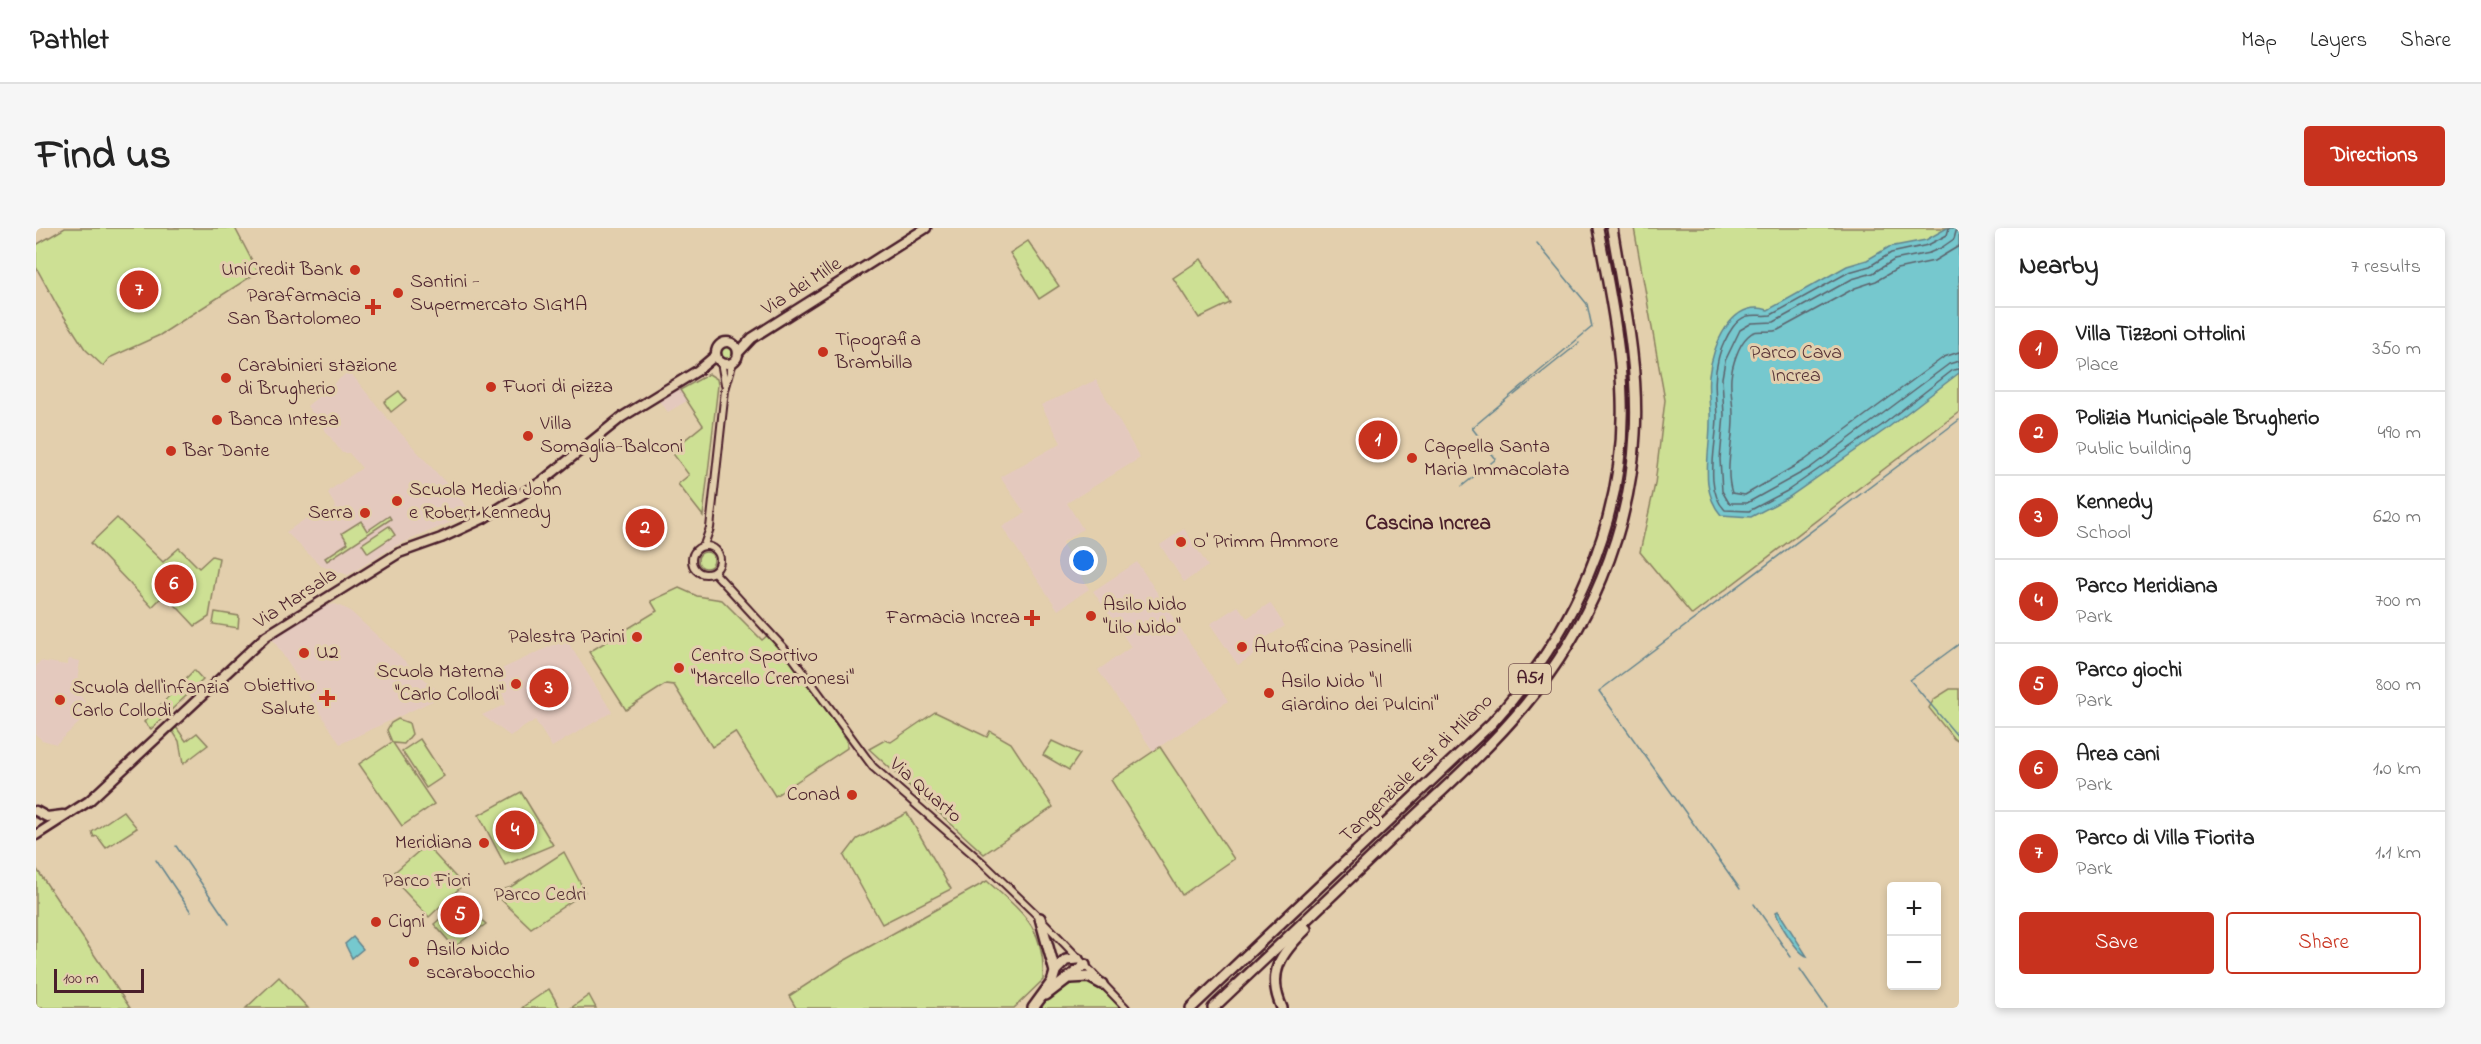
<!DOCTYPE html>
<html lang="en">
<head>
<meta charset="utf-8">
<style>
  :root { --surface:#fff; --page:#f6f6f6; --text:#222; --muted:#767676; --line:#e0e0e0; --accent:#c8321e }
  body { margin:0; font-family:"Indie Flower",sans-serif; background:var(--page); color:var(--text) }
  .controls { position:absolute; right:18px; bottom:18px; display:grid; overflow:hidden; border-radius:6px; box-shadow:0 3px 9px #0003 }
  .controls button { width:54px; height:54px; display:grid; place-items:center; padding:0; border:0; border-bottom:2px solid var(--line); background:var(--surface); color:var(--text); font:30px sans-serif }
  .scale { position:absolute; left:18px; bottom:15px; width:90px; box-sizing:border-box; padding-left:6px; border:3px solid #4a1f2b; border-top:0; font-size:16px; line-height:21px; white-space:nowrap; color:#4a1f2b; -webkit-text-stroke:4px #e3cfad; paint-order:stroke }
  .you { position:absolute; left:1048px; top:333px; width:21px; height:21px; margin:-15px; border:4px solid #fff; border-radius:50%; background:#1a73e8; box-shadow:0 0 0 9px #1a73e833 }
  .badge { display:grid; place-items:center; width:39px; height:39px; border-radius:50%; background:var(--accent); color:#fff; font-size:20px; font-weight:700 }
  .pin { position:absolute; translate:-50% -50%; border:3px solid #fff; box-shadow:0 2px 6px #0006 }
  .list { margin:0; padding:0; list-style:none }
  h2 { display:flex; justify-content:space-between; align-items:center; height:78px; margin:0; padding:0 24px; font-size:26px }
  h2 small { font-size:20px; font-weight:400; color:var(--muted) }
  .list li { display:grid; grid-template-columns:39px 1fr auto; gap:18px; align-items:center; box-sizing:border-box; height:84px; padding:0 24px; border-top:2px solid var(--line) }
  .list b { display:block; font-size:22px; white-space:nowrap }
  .list p { margin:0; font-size:20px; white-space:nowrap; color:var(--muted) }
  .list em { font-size:20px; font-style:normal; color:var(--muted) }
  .actions { display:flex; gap:12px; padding:18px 24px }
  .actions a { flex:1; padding:14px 0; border:2px solid var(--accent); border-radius:6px; text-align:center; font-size:21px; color:var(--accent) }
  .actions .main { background:var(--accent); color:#fff }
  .map { position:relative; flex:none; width:1923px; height:780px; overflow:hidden; border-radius:6px }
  header { display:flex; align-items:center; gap:36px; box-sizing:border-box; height:84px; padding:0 30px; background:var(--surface); border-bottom:2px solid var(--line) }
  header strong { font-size:28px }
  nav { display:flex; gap:33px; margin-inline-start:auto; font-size:21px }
  .intro { display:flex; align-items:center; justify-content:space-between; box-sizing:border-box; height:144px; padding:0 36px }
  h1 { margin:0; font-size:42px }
  .button { padding:15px 27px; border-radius:6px; background:var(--accent); color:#fff; font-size:21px; font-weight:700 }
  main { display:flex; gap:36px; padding:0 36px }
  aside { flex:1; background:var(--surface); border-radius:6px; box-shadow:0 3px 9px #0003 }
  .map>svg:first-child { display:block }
  .built { fill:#e4c9be }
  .green { fill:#cde094; stroke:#8c8060; stroke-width:1.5 }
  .water { fill:#76c8ce; stroke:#64848d; stroke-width:1.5 }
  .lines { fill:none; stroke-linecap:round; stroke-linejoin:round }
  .shore { stroke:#5c636c; stroke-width:1.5 }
  .stream { stroke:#64848d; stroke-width:1.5 }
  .minor-casing { stroke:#4a1f2b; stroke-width:10 }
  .major-casing { stroke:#4a1f2b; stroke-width:13 }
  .highway-casing { stroke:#4a1f2b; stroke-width:14 }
  .minor { stroke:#e3cfad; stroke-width:6 }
  .major { stroke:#e3cfad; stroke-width:8 }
  .highway { stroke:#e3cfad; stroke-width:9 }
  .poi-dot { fill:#c8321e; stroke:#e3cfad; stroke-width:2 }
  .labels { text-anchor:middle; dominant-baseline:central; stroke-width:6; stroke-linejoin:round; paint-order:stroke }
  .shield { fill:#e3cfad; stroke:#785452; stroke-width:1.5 }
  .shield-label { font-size:18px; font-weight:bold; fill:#4a1f2b }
  .poi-label { font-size:20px; fill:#4a1f2b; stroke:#e3cfad; text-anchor:start }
  .street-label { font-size:20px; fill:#4a1f2b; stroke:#e3cfad }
  .park-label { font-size:20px; fill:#573236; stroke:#e3cfad }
  .neighbourhood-label { font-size:21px; font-weight:bold; fill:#4a1f2b; stroke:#e3cfad }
</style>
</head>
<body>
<header>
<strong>Pathlet</strong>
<nav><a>Map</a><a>Layers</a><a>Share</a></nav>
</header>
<div class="intro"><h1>Find us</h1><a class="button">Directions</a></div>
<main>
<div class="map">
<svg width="1923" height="780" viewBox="0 0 1923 780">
  <rect width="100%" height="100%" fill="#e3cfad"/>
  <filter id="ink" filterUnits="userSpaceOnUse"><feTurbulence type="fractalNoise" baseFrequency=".0167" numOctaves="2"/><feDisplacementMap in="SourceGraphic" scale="12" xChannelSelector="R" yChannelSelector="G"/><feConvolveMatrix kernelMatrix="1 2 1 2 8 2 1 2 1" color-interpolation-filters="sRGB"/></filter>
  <g filter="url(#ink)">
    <g class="built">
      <polygon points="313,143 351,190 437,285 359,318 312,347 285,338 250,304 284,281 289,287 300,279 292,266 294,262 326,240 313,225 306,225 271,178"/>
      <polygon points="1060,152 1104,230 1031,275 1047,301 1026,315 1053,361 1022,382 966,299 989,285 964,249 1025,215 1005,177"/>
      <polygon points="641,157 651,173 632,184 621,170"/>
      <polygon points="1148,301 1172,338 1148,354 1124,317"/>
      <polygon points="1101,334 1192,473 1117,523 1062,442 1095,419 1057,363"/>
      <polygon points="1234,375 1249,398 1226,412 1230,419 1202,437 1174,396 1202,378 1211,390"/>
      <polygon points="299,376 313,382 407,468 304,516 234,407 280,380"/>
      <polygon points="530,411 576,484 516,519 499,492 474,508 446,487 470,476 459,444"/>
      <polygon points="33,431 44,433 40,460 55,484 20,516 6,512 0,507 0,438 4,433 31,437"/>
    </g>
    <g class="green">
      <polygon points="29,0 199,0 222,44 124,107 73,130 67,138 49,121 22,79 0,39 0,17"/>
      <polygon points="1598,0 1923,0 1923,184 1656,387 1604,324 1619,256 1629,172"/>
      <polygon points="992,13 1023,58 1003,71 974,25"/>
      <polygon points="1165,31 1194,75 1163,90 1137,50"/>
      <circle cx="691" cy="124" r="7"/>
      <polygon points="673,146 681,151 682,157 667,288 642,256 653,247 635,223 667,197 644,162"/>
      <polygon points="363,163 370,172 355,184 348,174"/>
      <polygon points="353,288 355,291 291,333 289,330 312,315 306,305 325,293 331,303"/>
      <polygon points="81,290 127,334 143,320 163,340 176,328 183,330 173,389 159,398 129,366 116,379 55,315"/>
      <polygon points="353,298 359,307 332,325 326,316"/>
      <circle cx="670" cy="332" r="8"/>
      <polygon points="643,360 661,368 686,372 726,412 732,407 755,432 811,512 811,520 739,568 699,504 676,519 638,457 630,456 590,482 553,424 621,383 615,373"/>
      <polygon points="179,384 203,388 202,400 177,396"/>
      <polygon points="158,442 167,452 115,501 108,494"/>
      <polygon points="1914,461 1923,461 1923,514 1918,511 1893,480 1898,471"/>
      <polygon points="899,484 951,509 954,503 975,515 1017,579 948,626 833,521 849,512 855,514"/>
      <polygon points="362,491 373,495 376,506 368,516 357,515 398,576 366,598 323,536 356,514 351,502 355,495"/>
      <polygon points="140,499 150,513 161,505 172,517 147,536 143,513 136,502"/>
      <polygon points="384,511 408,548 390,560 366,523"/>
      <polygon points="1016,513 1044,526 1033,542 1007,527"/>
      <polygon points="1124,519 1198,631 1146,667 1075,552"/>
      <polygon points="485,564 517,617 469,637 443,587"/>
      <polygon points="87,583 101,600 70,620 61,608 58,609 56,604"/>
      <polygon points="871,585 915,661 846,696 808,628 821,611"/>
      <polygon points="390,617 427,657 393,689 354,648"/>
      <polygon points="528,624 549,664 495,700 457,664 473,660"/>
      <polygon points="0,640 94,780 0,780"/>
      <path d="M 951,653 C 986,684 1010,700 1007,752 L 978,780 L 760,780 L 753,768 L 804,735 Z"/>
      <polygon points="425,673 450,696 418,719 398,696"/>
      <polygon points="243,749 272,780 210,780"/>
      <path d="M 1046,752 C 1063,758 1073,766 1084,780 L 1004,780 C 1015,766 1029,757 1046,752 Z"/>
      <polygon points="513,761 524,780 486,780 488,778"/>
      <polygon points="553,767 560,780 535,780"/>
    </g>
    <g class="water">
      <path d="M 1911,0 L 1923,0 L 1923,145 L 1849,202 L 1753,269 L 1715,289 L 1685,287 C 1663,261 1674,226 1674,194 C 1675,179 1671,164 1673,148 C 1676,119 1695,70 1732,82 L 1811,38 L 1831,32 L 1853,19 L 1890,12 Z"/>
      <circle cx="477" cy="609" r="10"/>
      <path d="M 1742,683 L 1771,728 C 1762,726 1742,694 1740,684 Z"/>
      <polygon points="317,709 327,721 316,730 309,716"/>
    </g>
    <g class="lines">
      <g class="shore">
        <path d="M 1913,0 L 1911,7 L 1892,17 L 1855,25 L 1834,38 L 1813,44 L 1735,87 C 1720,89 1710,82 1697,99 C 1691,107 1684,122 1682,132 C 1677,151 1680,169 1681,188 C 1681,216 1667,260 1689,282 L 1713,283 L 1751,263 L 1845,198 L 1917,142 L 1923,141"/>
        <polyline points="1921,0 1918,11 1905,20 1893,25 1858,32 1837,45 1816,51 1738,94 1716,95 1704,102 1689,133 1686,150 1688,187 1684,231 1686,263 1693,275 1711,275 1774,240 1913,136 1923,133"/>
        <path d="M 1923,18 L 1898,33 L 1861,41 L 1840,53 L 1819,60 L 1742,102 C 1732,106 1720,99 1712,108 C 1702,117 1696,138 1695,150 C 1694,163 1697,175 1697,187 C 1698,213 1688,240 1696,265 L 1709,267 L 1769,232 L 1908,129 L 1923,124"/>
      </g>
      <g class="stream">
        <polyline points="1478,167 1543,115"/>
        <polyline points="1426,258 1460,231 1436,200 1556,99 1551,76 1501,15"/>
        <polyline points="1923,416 1874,452 1923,510"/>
        <polyline points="140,618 193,696"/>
        <polyline points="120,632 155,684"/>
        <polyline points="1704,661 1563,463 1923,192"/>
        <polyline points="1718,676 1755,729"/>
        <polyline points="1764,741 1791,780"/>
      </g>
      <defs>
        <g id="minor">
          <polyline points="685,134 689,156"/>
          <polyline points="668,317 674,300 689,162 697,134"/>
          <circle cx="670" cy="332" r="14"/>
          <polyline points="678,344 757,430 837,539 947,635 1004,690 1090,780"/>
        </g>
        <g id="major">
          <circle cx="691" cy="125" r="11"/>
          <polyline points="702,125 716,110 890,0"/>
          <polyline points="0,583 11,589 27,587"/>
          <polyline points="0,607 53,573 230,408 363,325 405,310 448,290 505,254 586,189 661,143 680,127"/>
        </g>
        <g id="highway">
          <polyline points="1019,743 1030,732 1042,731"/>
          <polyline points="1035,750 1053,749 1066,756"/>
          <polyline points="1010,767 1049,737"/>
          <polyline points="997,780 1016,754 1019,744 1004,690"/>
          <path d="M 1155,780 L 1456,495 C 1537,406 1590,293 1586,171 C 1585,113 1572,56 1562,0"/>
          <path d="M 1177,780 C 1239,721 1301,663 1362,604 C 1405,563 1451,523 1489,477 C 1552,401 1594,306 1599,206 C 1603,137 1587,68 1576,0"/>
          <path d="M 1246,780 C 1230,745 1245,725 1270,701"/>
        </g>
      </defs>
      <use href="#minor" class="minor-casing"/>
      <use href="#major" class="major-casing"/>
      <use href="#highway" class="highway-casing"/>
      <use href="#minor" class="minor"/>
      <use href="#major" class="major"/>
      <use href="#highway" class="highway"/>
    </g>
  </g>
  <g class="poi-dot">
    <circle cx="319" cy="42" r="6"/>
    <circle cx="362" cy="65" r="6"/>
    <path d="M334 70h6v6h6v6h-6v6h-6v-6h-6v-6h6z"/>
    <circle cx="787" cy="124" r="6"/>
    <circle cx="190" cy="150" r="6"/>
    <circle cx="455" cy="159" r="6"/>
    <circle cx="181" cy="192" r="6"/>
    <circle cx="492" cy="208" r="6"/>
    <circle cx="135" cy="223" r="6"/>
    <circle cx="1376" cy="230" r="6"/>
    <circle cx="361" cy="273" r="6"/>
    <circle cx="329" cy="285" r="6"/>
    <circle cx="1145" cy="314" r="6"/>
    <circle cx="1055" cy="388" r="6"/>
    <path d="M993 381h6v6h6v6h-6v6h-6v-6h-6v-6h6z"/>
    <circle cx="601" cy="409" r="6"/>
    <circle cx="1206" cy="419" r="6"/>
    <circle cx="268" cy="425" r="6"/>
    <circle cx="643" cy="440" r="6"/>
    <circle cx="480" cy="456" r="6"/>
    <circle cx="1233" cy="465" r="6"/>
    <path d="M288 461h6v6h6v6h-6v6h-6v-6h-6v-6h6z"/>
    <circle cx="24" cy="472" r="6"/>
    <circle cx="816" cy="567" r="6"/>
    <circle cx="448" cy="615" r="6"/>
    <circle cx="340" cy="694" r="6"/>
    <circle cx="378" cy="734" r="6"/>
  </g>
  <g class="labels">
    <rect class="shield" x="1473" y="436" width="42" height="30" rx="4.5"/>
    <g class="shield-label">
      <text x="1494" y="451">A51</text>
    </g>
    <g class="poi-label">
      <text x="307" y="42" text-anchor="end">UniCredit Bank</text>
      <text x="374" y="54">Santini -<tspan x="374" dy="23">Supermercato SIGMA</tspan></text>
      <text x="325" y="68" text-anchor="end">Parafarmacia<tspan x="325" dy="23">San Bartolomeo</tspan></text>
      <text x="799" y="112">Tipografia<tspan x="799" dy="23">Brambilla</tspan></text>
      <text x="202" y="138">Carabinieri stazione<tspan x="202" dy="23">di Brugherio</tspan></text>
      <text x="467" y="159">Fuori di pizza</text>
      <text x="193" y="192">Banca Intesa</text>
      <text x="504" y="196">Villa<tspan x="504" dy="23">Somaglia-Balconi</tspan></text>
      <text x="1388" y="219">Cappella Santa<tspan x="1388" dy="23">Maria Immacolata</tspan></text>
      <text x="147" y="223">Bar Dante</text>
      <text x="373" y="262">Scuola Media John<tspan x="373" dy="23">e Robert Kennedy</tspan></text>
      <text x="317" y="285" text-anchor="end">Serra</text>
      <text x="1157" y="314">O' Primm Ammore</text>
      <text x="1067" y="377">Asilo Nido<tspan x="1067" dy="23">"Lilo Nido"</tspan></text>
      <text x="984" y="390" text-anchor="end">Farmacia Increa</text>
      <text x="589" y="409" text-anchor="end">Palestra Parini</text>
      <text x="1218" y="419">Autofficina Pasinelli</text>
      <text x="280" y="425">U2</text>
      <text x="655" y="428">Centro Sportivo<tspan x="655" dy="23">"Marcello Cremonesi"</tspan></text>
      <text x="468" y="444" text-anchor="end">Scuola Materna<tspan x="468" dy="23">"Carlo Collodi"</tspan></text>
      <text x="1245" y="454">Asilo Nido "Il<tspan x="1245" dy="23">Giardino dei Pulcini"</tspan></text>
      <text x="279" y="458" text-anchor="end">Obiettivo<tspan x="279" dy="23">Salute</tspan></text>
      <text x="36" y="460">Scuola dell'infanzia<tspan x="36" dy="23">Carlo Collodi</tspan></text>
      <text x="804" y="567" text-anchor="end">Conad</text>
      <text x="436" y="615" text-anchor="end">Meridiana</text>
      <text x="352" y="694">Cigni</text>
      <text x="390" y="722">Asilo Nido<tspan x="390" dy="23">scarabocchio</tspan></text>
    </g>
    <g class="street-label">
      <text transform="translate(766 59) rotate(-33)">Via dei Mille</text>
      <text transform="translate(260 371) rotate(-33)">Via Marsala</text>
      <text transform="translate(1381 541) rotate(-44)">Tangenziale Est di Milano</text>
      <text transform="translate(889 563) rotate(41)">Via Quarto</text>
    </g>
    <g class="park-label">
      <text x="1760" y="125">Parco Cava<tspan x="1760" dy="23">Increa</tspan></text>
      <text x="391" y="653">Parco Fiori</text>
      <text x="504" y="667">Parco Cedri</text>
    </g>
    <g class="neighbourhood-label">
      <text x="1392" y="296">Cascina Increa</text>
    </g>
  </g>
</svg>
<div class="controls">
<button>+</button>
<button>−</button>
</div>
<div class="scale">100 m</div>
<div class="you"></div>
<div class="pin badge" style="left:1342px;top:212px">1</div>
<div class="pin badge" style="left:609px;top:300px">2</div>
<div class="pin badge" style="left:513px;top:460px">3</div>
<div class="pin badge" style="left:479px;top:602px">4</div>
<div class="pin badge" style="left:424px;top:687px">5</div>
<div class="pin badge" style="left:138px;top:356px">6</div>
<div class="pin badge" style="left:103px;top:62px">7</div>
</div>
<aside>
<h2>Nearby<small>7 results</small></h2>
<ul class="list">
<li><span class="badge">1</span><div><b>Villa Tizzoni Ottolini</b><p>Place</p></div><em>350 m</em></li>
<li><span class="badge">2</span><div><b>Polizia Municipale Brugherio</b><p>Public building</p></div><em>490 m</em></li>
<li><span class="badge">3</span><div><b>Kennedy</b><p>School</p></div><em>620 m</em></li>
<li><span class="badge">4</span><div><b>Parco Meridiana</b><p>Park</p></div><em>700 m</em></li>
<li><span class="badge">5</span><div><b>Parco giochi</b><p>Park</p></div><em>800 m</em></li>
<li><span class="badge">6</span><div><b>Area cani</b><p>Park</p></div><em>1.0 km</em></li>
<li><span class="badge">7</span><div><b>Parco di Villa Fiorita</b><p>Park</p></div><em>1.1 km</em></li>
</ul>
<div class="actions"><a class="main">Save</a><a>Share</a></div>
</aside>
</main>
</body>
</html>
